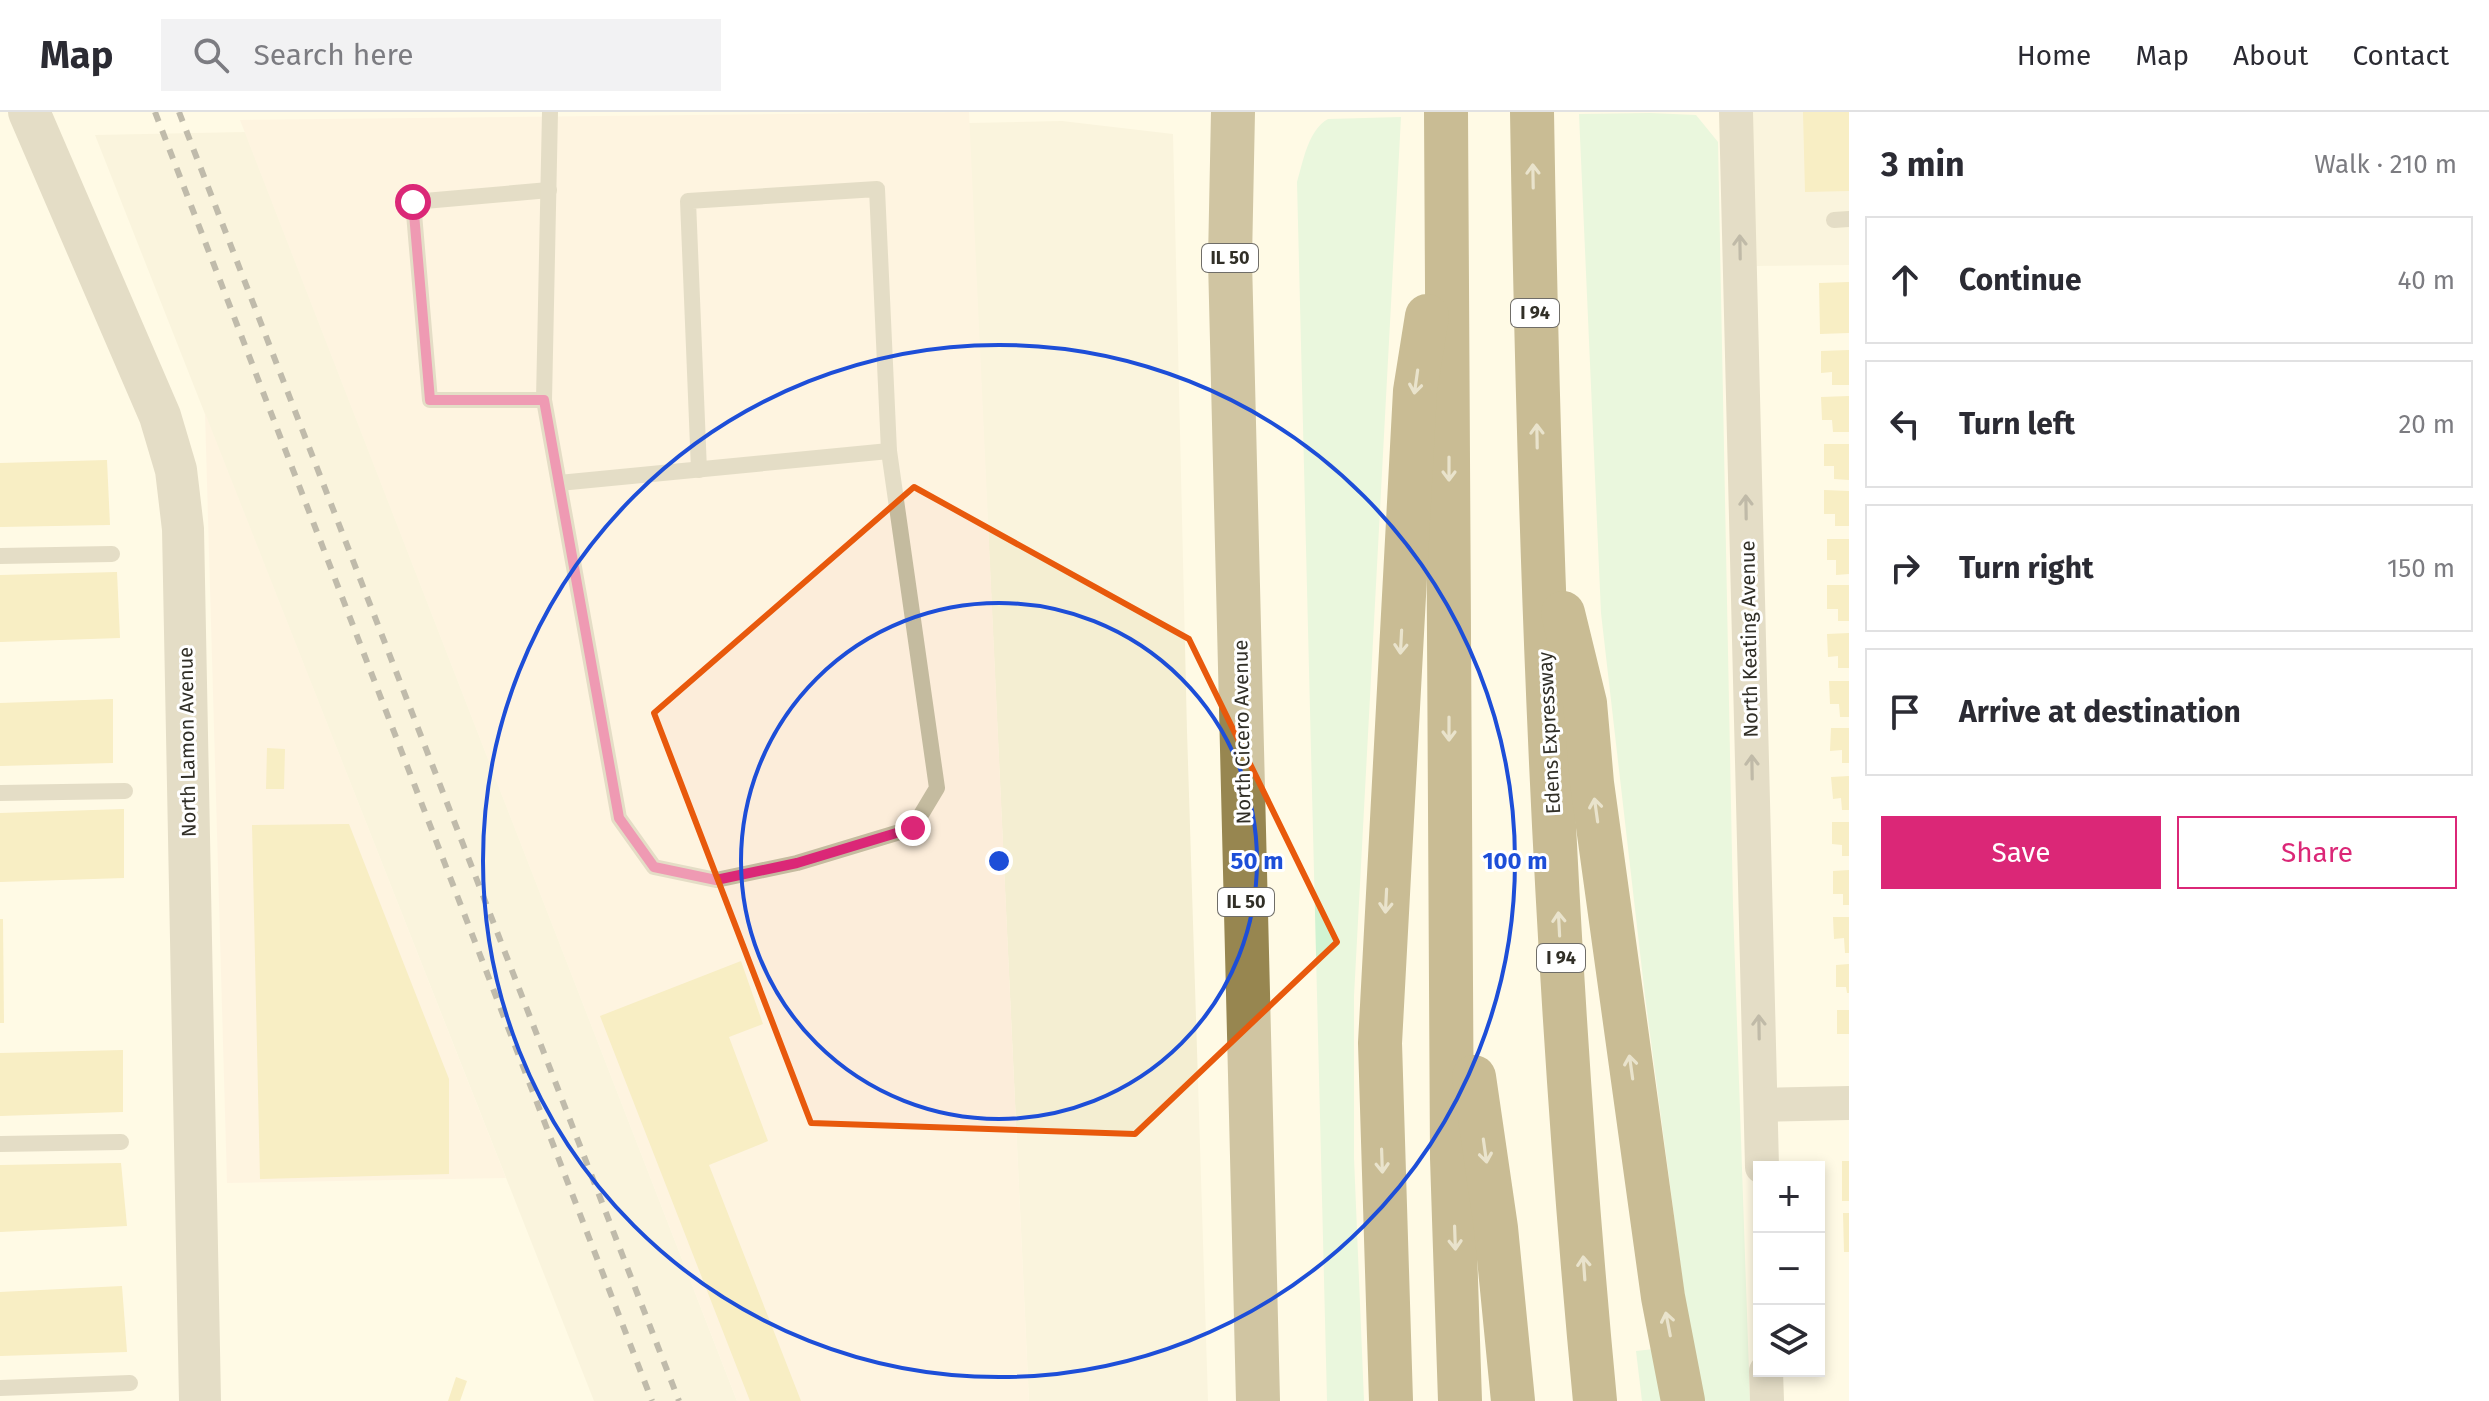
<!DOCTYPE html>
<html lang="en">
<head>
<meta charset="utf-8">
<style>
  :root { --surface:#fff; --page:#f2f2f3; --text:#2b2b33; --muted:#7c7c81; --line:#e1e1e2; --accent:#db2777 }
  body { margin:0; font-family:"Fira Sans",sans-serif; background:var(--page); color:var(--text) }
  .controls { position:absolute; right:24px; bottom:24px; display:grid; overflow:hidden; border-radius:0px; box-shadow:0 4px 12px #0003 }
  .controls button { width:72px; height:72px; display:grid; place-items:center; padding:0; border:0; border-bottom:2px solid var(--line); background:var(--surface); color:var(--text); font:40px sans-serif }
  .stop { position:absolute; width:24px; height:24px; margin:-18px; border:6px solid #db2777; border-radius:50%; background:#fff }
  .stop.end { background:#db2777; border-color:#fff; box-shadow:0 2px 8px #0008 }
  .list { margin:0; padding:0; list-style:none }
  h2 { display:flex; justify-content:space-between; align-items:center; height:104px; margin:0; padding:0 32px; font-size:34px }
  h2 small { font-size:26px; font-weight:400; color:var(--muted) }
  .list li { display:grid; grid-template-columns:52px 1fr auto; gap:24px; align-items:center; box-sizing:border-box; height:128px; margin:0 16px 16px; padding:0 16px; border:2px solid var(--line); border-radius:0px }
  .list b { display:block; font-size:30px; white-space:nowrap }
  .list em { font-size:26px; font-style:normal; color:var(--muted) }
  .actions { display:flex; gap:16px; padding:24px 32px }
  .actions a { flex:1; padding:18px 0; border:2px solid var(--accent); border-radius:0px; text-align:center; font-size:28px; color:var(--accent) }
  .actions .main { background:var(--accent); color:#fff }
  .icon { flex:none; width:44px; height:44px; fill:none; stroke:currentColor; stroke-width:2; stroke-linecap:round; stroke-linejoin:round }
  .map { position:relative; flex:none; width:1849px; height:1289px; overflow:hidden }
  header { display:flex; align-items:center; gap:48px; box-sizing:border-box; height:112px; padding:0 40px; background:var(--surface); border-bottom:2px solid var(--line) }
  header strong { font-size:38px }
  nav { display:flex; gap:44px; margin-inline-start:auto; font-size:28px }
  .search { width:560px; height:72px; background:var(--page); display:flex; align-items:center; gap:20px; box-sizing:border-box; padding:0 28px; border-radius:0px; color:var(--muted); font-size:30px }
  main { display:flex }
  aside { flex:1; background:var(--surface) }
  .map>svg:first-child { display:block }
  .built { fill:#f4eed2 }
  .industrial { fill:#fcedda }
  .green { fill:#d1f3d2 }
  .building { fill:#efdf9b }
  .lines { fill:none; stroke-linecap:round; stroke-linejoin:round }
  .service { stroke:#c4bb9f; stroke-width:16 }
  .minor { stroke:#c4bb9f; stroke-width:34 }
  .tertiary { stroke:#c4bb9f; stroke-width:42 }
  .primary { stroke:#978650; stroke-width:44 }
  .motorway { stroke:#877231; stroke-width:44 }
  .rail { stroke:#737064; stroke-width:6; stroke-dasharray:10 10; stroke-linecap:butt }
  .oneway { stroke:#cfc7ad }
  .oneway2 { stroke:#736e5d }
  .route { stroke:#db2777; stroke-width:10 }
  .marked { fill:none; stroke:#e8590c; stroke-width:6; stroke-linejoin:round }
  .ring { fill:none; stroke:#1d4ed8; stroke-width:4 }
  .labels { text-anchor:middle; dominant-baseline:central; stroke-width:6; stroke-linejoin:round; paint-order:stroke }
  .shield { fill:#fff; stroke:#6f6d68; stroke-width:2 }
  .shield-label { font-size:18px; font-weight:bold; fill:#312f27 }
  .street-label { font-size:20px; fill:#312f27; stroke:#fff }
  .centre { fill:#1d4ed8; stroke:#fff; stroke-width:4 }
  .ring-label { font-size:24px; text-anchor:middle; font-weight:bold; fill:#1d4ed8; stroke:#fff; stroke-width:6; stroke-linejoin:round; paint-order:stroke }
</style>
</head>
<body>
<header>
<strong>Map</strong>
<div class="search"><svg class="icon" aria-label="search" viewBox="0 0 24 24"><circle cx="10" cy="10" r="6"/><path d="M15 15l6 6"/></svg>Search here</div>
<nav><a>Home</a><a>Map</a><a>About</a><a>Contact</a></nav>
</header>
<main>
<div class="map">
<svg width="1849" height="1289" viewBox="0 0 1849 1289">
  <rect width="100%" height="100%" fill="#fffae5"/>
  <g class="built">
    <polygon points="1750,0 1849,0 1849,153 1754,154"/>
    <polygon points="1062,9 1173,22 1187,619 1208,1289 1029,1289 969,11"/>
    <polygon points="245,20 737,1289 594,1289 95,23"/>
  </g>
  <g class="industrial">
    <polygon points="969,0 1029,1289 737,1289 240,8"/>
    <polygon points="205,301 506,1066 227,1071"/>
  </g>
  <g class="green">
    <polygon points="1650,1 1696,3 1718,30 1733,795 1750,1289 1702,1289 1695,1263 1645,884 1601,501 1579,2"/>
    <path d="M 1401,5 L 1354,884 L 1354,1046 L 1364,1289 L 1327,1289 L 1297,70 C 1303,50 1308,18 1328,7 Z"/>
    <polygon points="1654,1237 1665,1289 1642,1289 1636,1239"/>
  </g>
  <g class="building">
    <polygon points="1803,0 1849,0 1849,79 1805,80"/>
    <polygon points="1849,170 1849,221 1820,222 1819,171"/>
    <polygon points="1849,238 1849,273 1832,273 1832,260 1821,261 1821,239"/>
    <polygon points="1849,284 1849,320 1833,320 1832,308 1822,308 1821,285"/>
    <polygon points="1824,332 1849,332 1849,368 1834,367 1834,354 1824,354"/>
    <polygon points="107,348 110,413 0,415 0,351"/>
    <polygon points="1824,378 1849,379 1849,414 1835,414 1835,402 1824,402"/>
    <polygon points="1827,427 1849,427 1849,462 1836,463 1836,448 1827,448"/>
    <polygon points="117,460 120,526 0,530 0,463"/>
    <polygon points="1827,473 1849,473 1849,509 1838,509 1838,497 1827,497"/>
    <polygon points="1849,521 1849,556 1838,556 1838,544 1828,545 1827,522"/>
    <polygon points="1829,569 1849,569 1849,605 1840,605 1839,592 1830,592"/>
    <polygon points="113,587 113,651 0,654 0,591"/>
    <polygon points="1831,616 1849,616 1849,651 1842,651 1842,638 1830,639"/>
    <polygon points="267,636 285,637 284,677 266,677"/>
    <polygon points="1849,664 1849,698 1842,698 1841,686 1833,687 1831,665"/>
    <polygon points="124,697 124,766 0,770 0,701"/>
    <polygon points="1832,710 1849,710 1849,744 1842,744 1842,733 1832,732"/>
    <polygon points="349,712 449,967 449,1062 260,1067 252,713"/>
    <polygon points="1849,758 1849,793 1843,793 1843,782 1833,782 1833,759"/>
    <polygon points="1833,805 1849,805 1849,841 1845,841 1844,826 1834,827"/>
    <polygon points="0,807 3,807 4,911 0,911"/>
    <polygon points="741,849 763,912 729,925 768,1029 709,1053 801,1289 750,1289 600,904"/>
    <polygon points="1849,852 1849,881 1847,881 1846,875 1836,875 1836,853"/>
    <rect x="1837" y="898" width="12" height="24"/>
    <polygon points="123,938 123,1000 0,1004 0,941"/>
    <rect x="1842" y="1049" width="7" height="40"/>
    <polygon points="121,1051 127,1114 0,1120 0,1053"/>
    <polygon points="1843,1101 1849,1101 1849,1140 1844,1140"/>
    <polygon points="122,1174 127,1240 0,1244 0,1180"/>
    <polygon points="456,1265 467,1269 460,1289 448,1289"/>
  </g>
  <g class="lines">
    <g class="service">
      <polyline points="549,78 413,90 430,288 544,288 619,706 654,755 716,768 797,751 913,716 937,676 889,339 877,77 688,89 699,358"/>
      <polyline points="1834,108 1849,107"/>
      <polyline points="544,288 550,0"/>
      <polyline points="559,371 889,339"/>
      <polyline points="0,444 112,442"/>
      <polyline points="0,681 125,679"/>
      <polyline points="0,1032 121,1030"/>
      <polyline points="0,1276 130,1271"/>
    </g>
    <g class="minor">
      <polyline points="1736,0 1762,1055"/>
      <polyline points="1761,993 1849,991"/>
      <polyline points="1766,1259 1767,1289"/>
    </g>
    <polyline class="tertiary" points="29,0 160,304 176,358 183,417 200,1289"/>
    <polyline class="primary" points="1233,0 1230,148 1258,1289"/>
    <g class="motorway">
      <polyline points="1446,0 1452,1046 1460,1289"/>
      <path d="M 1532,0 C 1539,430 1554,860 1595,1289"/>
      <polyline points="1563,501 1585,591 1592,671 1663,1185 1683,1289"/>
      <polyline points="1474,965 1496,1116 1513,1289"/>
      <polyline points="1391,1289 1380,931 1415,279 1427,204"/>
    </g>
    <g class="rail">
      <polyline points="155,0 652,1289"/>
      <polyline points="179,0 679,1289"/>
    </g>
  </g>
  <defs><path id="oneway-shaft" d="M-6 0H5M1.5-3L5.5 0L1.5 3" fill="none" stroke-width="1.6" stroke-linecap="round" stroke-linejoin="round" transform="scale(2)"/></defs>
  <g class="oneway">
    <use href="#oneway-shaft" transform="translate(1533 64) rotate(-91)"/>
    <use href="#oneway-shaft" transform="translate(1416 270) rotate(98)"/>
    <use href="#oneway-shaft" transform="translate(1537 324) rotate(-91)"/>
    <use href="#oneway-shaft" transform="translate(1449 357) rotate(90)"/>
    <use href="#oneway-shaft" transform="translate(1401 530) rotate(93)"/>
    <use href="#oneway-shaft" transform="translate(1449 617) rotate(90)"/>
    <use href="#oneway-shaft" transform="translate(1596 698) rotate(-98)"/>
    <use href="#oneway-shaft" transform="translate(1386 789) rotate(93)"/>
    <use href="#oneway-shaft" transform="translate(1559 812) rotate(-93)"/>
    <use href="#oneway-shaft" transform="translate(1631 955) rotate(-98)"/>
    <use href="#oneway-shaft" transform="translate(1485 1039) rotate(82)"/>
    <use href="#oneway-shaft" transform="translate(1382 1049) rotate(88)"/>
    <use href="#oneway-shaft" transform="translate(1455 1126) rotate(88)"/>
    <use href="#oneway-shaft" transform="translate(1584 1156) rotate(-94)"/>
    <use href="#oneway-shaft" transform="translate(1668 1212) rotate(-101)"/>
  </g>
  <g class="oneway2">
    <use href="#oneway-shaft" transform="translate(1740 135) rotate(-91)"/>
    <use href="#oneway-shaft" transform="translate(1746 395) rotate(-91)"/>
    <use href="#oneway-shaft" transform="translate(1752 655) rotate(-91)"/>
    <use href="#oneway-shaft" transform="translate(1759 915) rotate(-91)"/>
  </g>
  <g class="lines">
    <polyline class="route" points="413,90 430,288 544,288 619,706 654,755 716,768 797,751 913,716"/>
  </g>
  <path d="M0 0H1849V1289H0ZM 914,375 L 1189,527 L 1337,830 L 1135,1022 L 811,1011 L 654,601 Z" fill="#fffae5" fill-opacity=".55" fill-rule="evenodd"/>
  <path class="marked" d="M 914,375 L 1189,527 L 1337,830 L 1135,1022 L 811,1011 L 654,601 Z"/>
  <g class="ring">
    <circle cx="999" cy="749" r="258"/>
    <circle cx="999" cy="749" r="516"/>
  </g>
  <g class="labels">
    <g class="shield">
      <rect x="1202" y="132" width="56" height="28" rx="6"/>
      <rect x="1511" y="187" width="48" height="28" rx="6"/>
      <rect x="1218" y="776" width="56" height="28" rx="6"/>
      <rect x="1537" y="832" width="48" height="28" rx="6"/>
    </g>
    <g class="shield-label">
      <text x="1230" y="146">IL 50</text>
      <text x="1535" y="201">I 94</text>
      <text x="1246" y="790">IL 50</text>
      <text x="1561" y="846">I 94</text>
    </g>
    <g class="street-label">
      <text transform="translate(1749 527) rotate(-91)">North Keating Avenue</text>
      <text transform="translate(1242 620) rotate(-91)">North Cicero Avenue</text>
      <text transform="translate(1549 621) rotate(-93)">Edens Expressway</text>
      <text transform="translate(187 630) rotate(-91)">North Lamon Avenue</text>
    </g>
  </g>
  <circle cx="999" cy="749" r="12" class="centre"/>
  <g class="ring-label">
    <text x="1257" y="757">50 m</text>
    <text x="1515" y="757">100 m</text>
  </g>
</svg>
<div class="controls">
<button>+</button>
<button>−</button>
<button><svg class="icon" aria-label="layers" viewBox="0 0 24 24"><path d="M12 4l9 5-9 5-9-5zM3 14l9 5 9-5"/></svg></button>
</div>
<div class="stop" style="left:413px;top:90px"></div>
<div class="stop end" style="left:913px;top:716px"></div>
</div>
<aside>
<h2>3 min<small>Walk · 210 m</small></h2>
<ul class="list">
<li><svg class="icon" aria-label="ahead" viewBox="0 0 24 24"><path d="M12 20V5M6 11l6-6 6 6"/></svg><div><b>Continue</b></div><em>40 m</em></li>
<li><svg class="icon" aria-label="left" viewBox="0 0 24 24"><path d="M17 20v-9H6M10 6l-5 5 5 5"/></svg><div><b>Turn left</b></div><em>20 m</em></li>
<li><svg class="icon" aria-label="right" viewBox="0 0 24 24"><path d="M7 20v-9h11M14 6l5 5-5 5"/></svg><div><b>Turn right</b></div><em>150 m</em></li>
<li><svg class="icon" aria-label="arrive" viewBox="0 0 24 24"><path d="M6 21V4h12l-3 4 3 4H6"/></svg><div><b>Arrive at destination</b></div></li>
</ul>
<div class="actions"><a class="main">Save</a><a>Share</a></div>
</aside>
</main>
</body>
</html>
